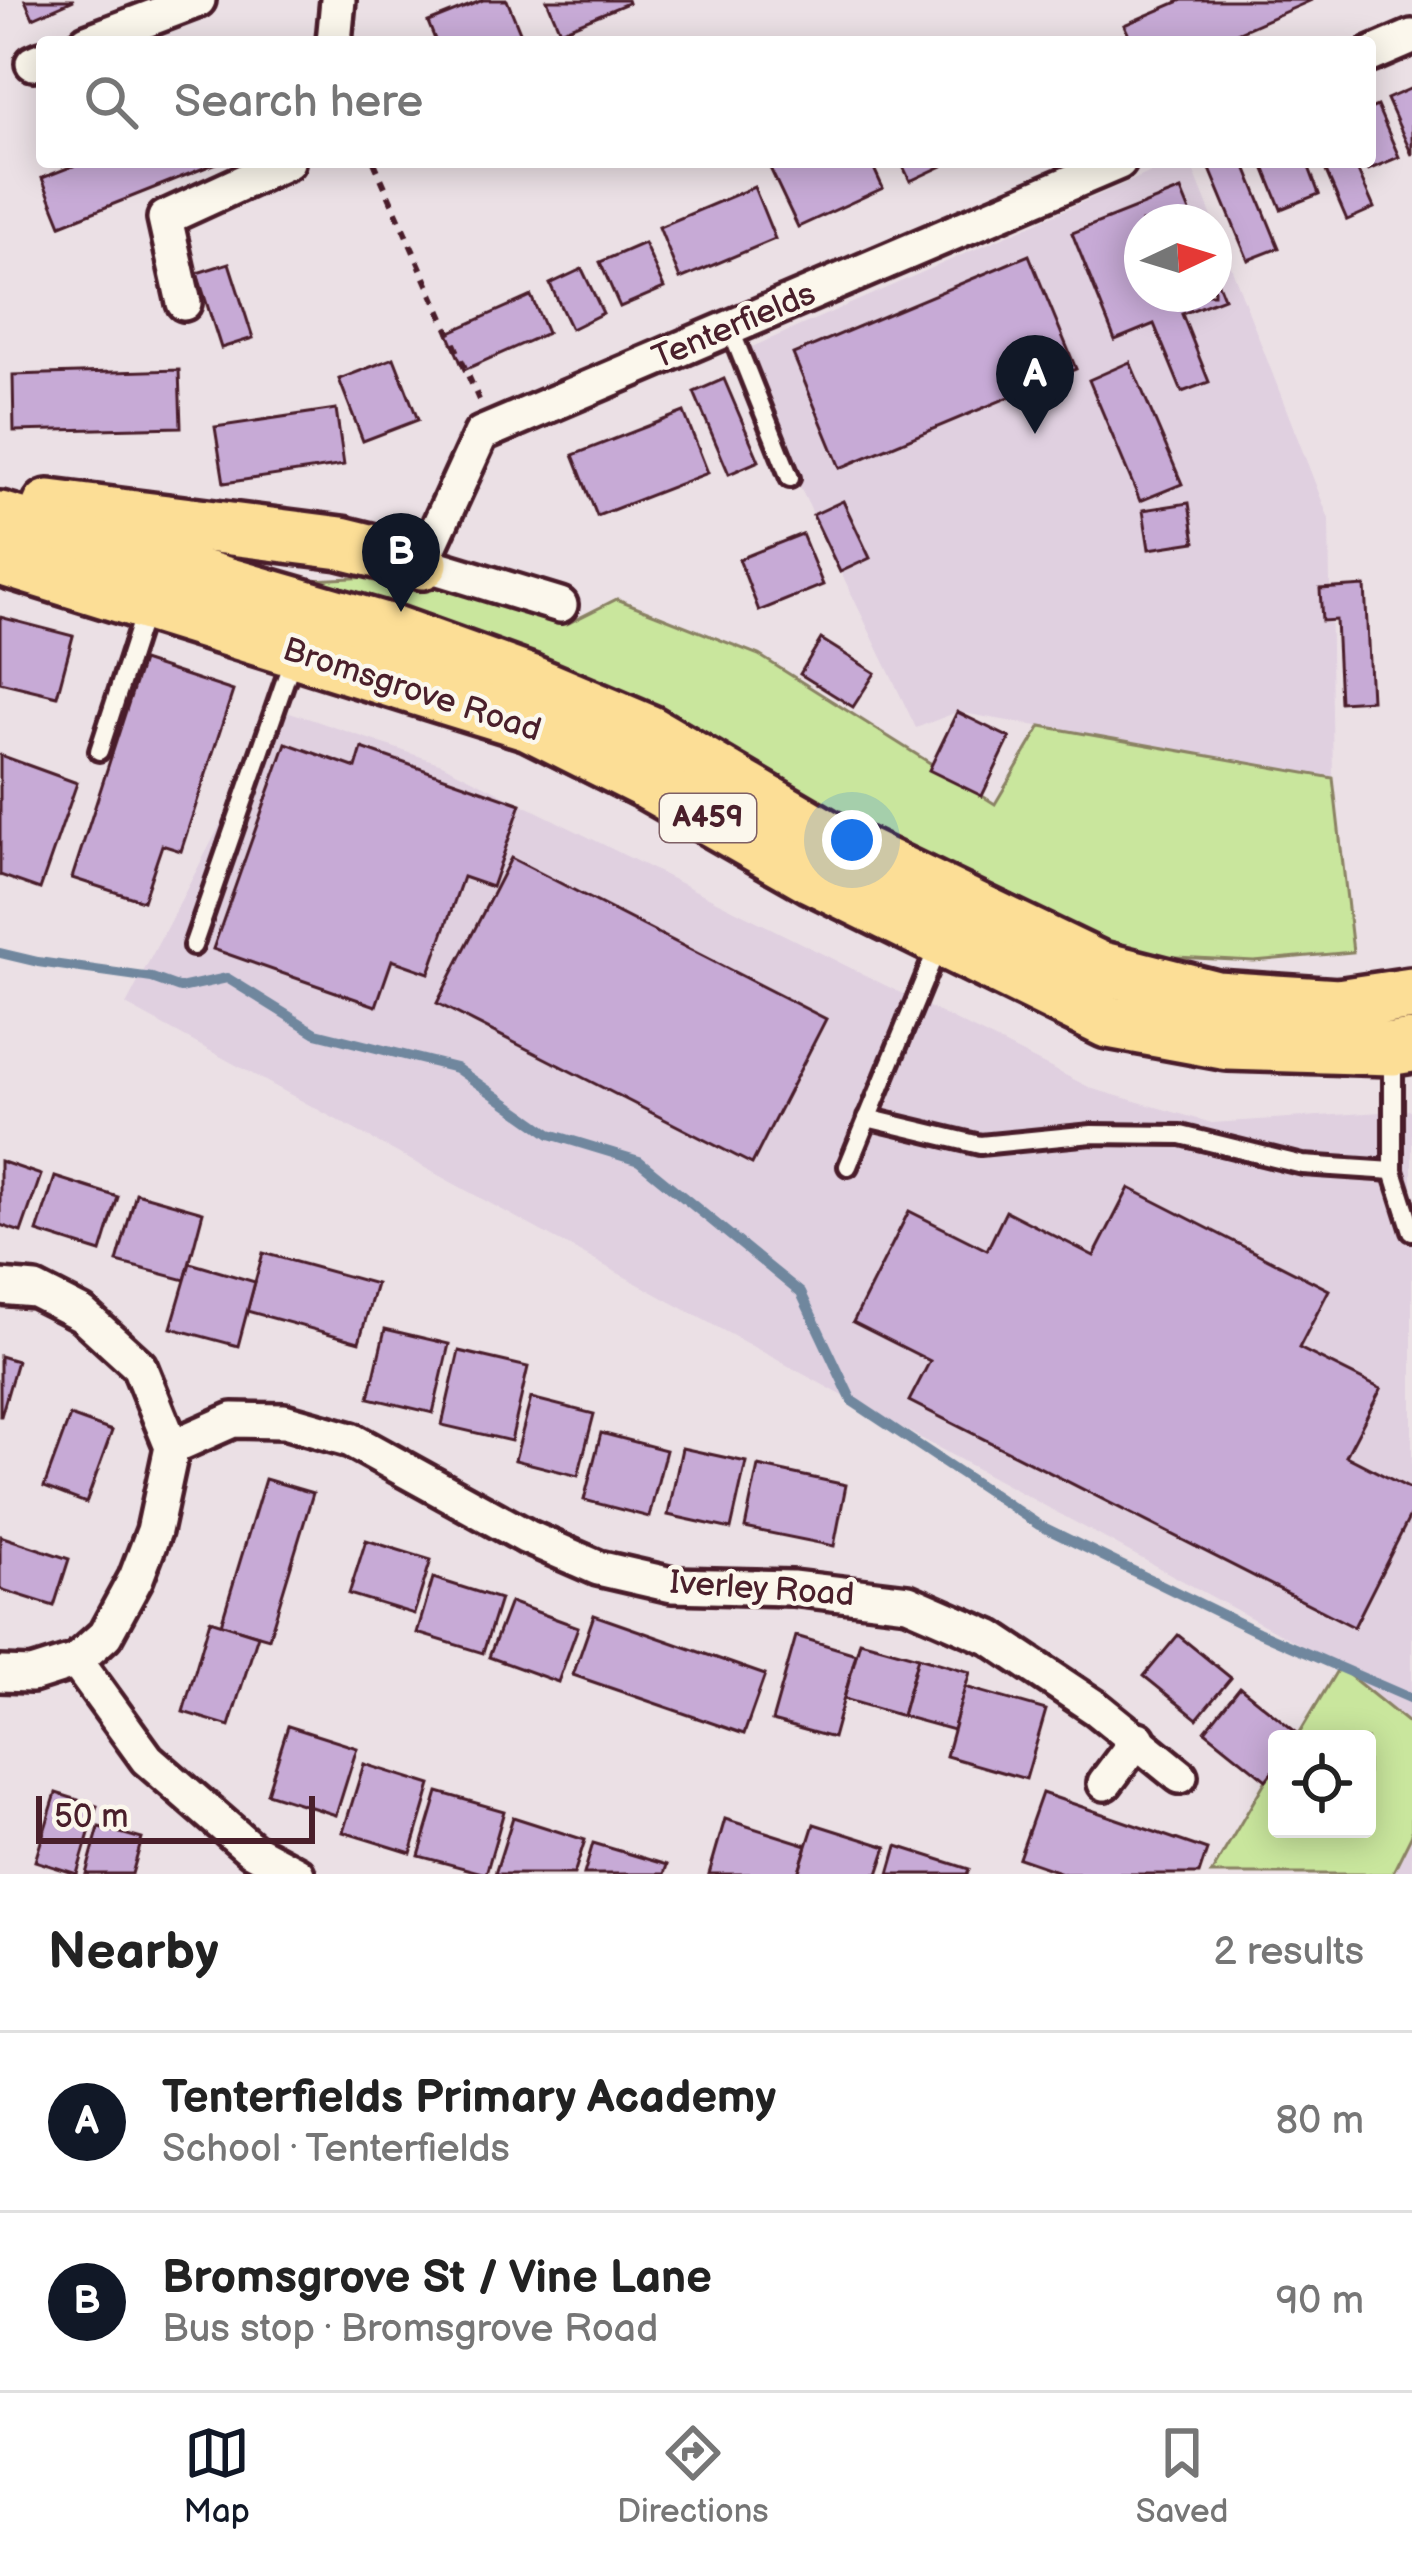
<!DOCTYPE html>
<html lang="en">
<head>
<meta charset="utf-8">
<style>
  :root { --surface:#fff; --page:#f2f2f2; --text:#222; --muted:#767676; --line:#e0e0e0; --accent:#111827 }
  body { margin:0; font-family:"Balsamiq Sans",sans-serif; background:var(--page); color:var(--text) }
  .controls { position:absolute; right:36px; bottom:36px; display:grid; overflow:hidden; border-radius:12px; box-shadow:0 6px 30px #0003 }
  .controls button { width:108px; height:108px; display:grid; place-items:center; padding:0; border:0; border-bottom:3px solid var(--line); background:var(--surface); color:var(--text); font:60px sans-serif }
  .compass { position:absolute; left:1124px; top:204px; width:108px; height:108px; border-radius:50%; background:var(--surface); box-shadow:0 6px 30px #0003; rotate:86deg }
  .scale { position:absolute; left:36px; bottom:30px; width:279px; box-sizing:border-box; padding-left:12px; border:6px solid #4a1f2b; border-top:0; font-size:33px; line-height:42px; white-space:nowrap; color:#4a1f2b; -webkit-text-stroke:9px #fbf7ec; paint-order:stroke }
  .you { position:absolute; left:852px; top:840px; width:42px; height:42px; margin:-30px; border:9px solid #fff; border-radius:50%; background:#1a73e8; box-shadow:0 0 0 18px #1a73e833 }
  .badge { display:grid; place-items:center; width:78px; height:78px; border-radius:50%; background:var(--accent); color:#fff; font-size:39px; font-weight:700 }
  .pin { position:absolute; translate:-50% -99px; filter:drop-shadow(0 3px 6px #0008) }
  .pin::after { content:''; position:absolute; top:63px; width:42px; height:36px; background:inherit; clip-path:polygon(0 0,100% 0,50% 100%) }
  .list { margin:0; padding:0; list-style:none }
  h2 { display:flex; justify-content:space-between; align-items:center; height:156px; margin:0; padding:0 48px; font-size:51px }
  h2 small { font-size:39px; font-weight:400; color:var(--muted) }
  .list li { display:grid; grid-template-columns:78px 1fr auto; gap:36px; align-items:center; box-sizing:border-box; height:180px; padding:0 48px; border-top:3px solid var(--line) }
  .list b { display:block; font-size:45px; white-space:nowrap }
  .list p { margin:0; font-size:39px; white-space:nowrap; color:var(--muted) }
  .list em { font-size:39px; font-style:normal; color:var(--muted) }
  .icon { flex:none; width:66px; height:66px; fill:none; stroke:currentColor; stroke-width:2; stroke-linecap:round; stroke-linejoin:round }
  .map { position:relative; flex:none; width:1412px; height:1874px; overflow:hidden }
  .search { position:absolute; background:var(--surface); box-shadow:0 6px 30px #0003; left:36px; right:36px; top:36px; height:132px; display:flex; align-items:center; gap:30px; box-sizing:border-box; padding:0 42px; border-radius:12px; color:var(--muted); font-size:45px }
  .sheet { height:516px; background:var(--surface) }
  nav { display:flex; justify-content:space-around; align-items:center; box-sizing:border-box; height:168px; border-top:3px solid var(--line); background:var(--surface); font-size:33px; color:var(--muted) }
  nav a { display:grid; justify-items:center; gap:6px }
  nav .on { color:var(--accent) }
  .map>svg:first-child { display:block }
  .built { fill:#e0d0e0 }
  .green { fill:#c9e69d; stroke:#8a8264; stroke-width:3 }
  .lines { fill:none; stroke-linecap:round; stroke-linejoin:round }
  .stream { stroke:#70879e; stroke-width:10 }
  .building { fill:#c7aad6; stroke:#4a1f2b; stroke-width:3 }
  .service-casing { stroke:#4a1f2b; stroke-width:26 }
  .minor-casing { stroke:#4a1f2b; stroke-width:42 }
  .primary-casing { stroke:#4a1f2b; stroke-width:60 }
  .path { stroke:#4a1f2b; stroke-width:6; stroke-dasharray:9 9; stroke-linecap:butt }
  .service { stroke:#fbf7ec; stroke-width:16 }
  .minor { stroke:#fbf7ec; stroke-width:33 }
  .primary { stroke:#fcde96; stroke-width:51 }
  .labels { text-anchor:middle; dominant-baseline:central; stroke-width:9; stroke-linejoin:round; paint-order:stroke }
  .shield { fill:#fbf7ec; stroke:#7f6065; stroke-width:3 }
  .shield-label { font-size:30px; font-weight:bold; fill:#4a1f2b }
  .street-label { font-size:33px; fill:#4a1f2b; stroke:#fbf7ec }
</style>
</head>
<body>
<div class="map">
<svg width="1412" height="1874" viewBox="0 0 1412 1874">
  <rect width="100%" height="100%" fill="#ebe0e5"/>
  <filter id="ink" filterUnits="userSpaceOnUse"><feTurbulence type="fractalNoise" baseFrequency=".00833" numOctaves="2"/><feDisplacementMap in="SourceGraphic" scale="24" xChannelSelector="R" yChannelSelector="G"/><feConvolveMatrix kernelMatrix="1 2 1 2 8 2 1 2 1" color-interpolation-filters="sRGB"/></filter>
  <g filter="url(#ink)">
    <g class="built">
      <polygon points="1174,162 1190,162 1214,222 1142,222 1142,294 1214,294 1214,223 1329,519 1333,778 957,712 916,728 736,354"/>
      <polygon points="281,709 442,764 1093,1089 1212,1123 1412,1110 1412,1874 1348,1874 1367,1829 1367,1739 1341,1739 1339,1666 126,1005"/>
    </g>
    <g class="green">
      <polygon points="373,577 468,594 567,624 617,599 759,655 995,804 1041,726 1333,778 1353,952 1254,961 1137,955 1043,925 638,706 392,602 291,581"/>
      <polygon points="1339,1667 1412,1726 1412,1834 1392,1874 1211,1874 1266,1780 1277,1766 1277,1829 1367,1829 1367,1739 1296,1739"/>
    </g>
    <g class="lines">
      <polyline class="stream" points="0,953 38,962 152,978 180,988 227,978 316,1033 456,1068 550,1134 639,1161 801,1293 852,1401 1039,1525 1258,1632 1412,1699"/>
    </g>
    <g class="building">
      <polygon points="25,0 74,0 33,18"/>
      <polygon points="483,0 507,0 524,42 436,42 428,22"/>
      <polygon points="547,0 627,0 628,3 560,31"/>
      <polygon points="1182,0 1312,0 1216,42 1132,42 1124,25"/>
      <polygon points="1412,88 1412,155 1387,99"/>
      <polygon points="1377,106 1399,157 1368,170 1365,162 1370,162 1370,109"/>
      <polygon points="83,162 219,162 61,225 42,178"/>
      <polygon points="778,162 871,162 883,188 798,227 769,166"/>
      <polygon points="901,162 940,162 942,166 910,181"/>
      <polygon points="1226,162 1244,162 1279,248 1248,260 1210,169"/>
      <polygon points="1262,162 1307,162 1319,194 1281,209"/>
      <polygon points="1322,162 1354,162 1374,208 1347,220"/>
      <polygon points="754,187 775,239 680,279 659,227"/>
      <polygon points="1181,190 1194,222 1142,222 1142,294 1214,294 1214,273 1224,298 1182,314 1209,382 1182,392 1154,324 1115,340 1072,233"/>
      <polygon points="644,243 664,288 620,307 600,262"/>
      <polygon points="1029,255 1076,369 840,468 793,354"/>
      <polygon points="229,263 253,338 221,348 197,273"/>
      <polygon points="582,269 603,313 571,329 550,284"/>
      <polygon points="531,296 547,333 464,370 448,333"/>
      <polygon points="394,358 418,420 363,441 339,379"/>
      <polygon points="1130,362 1182,484 1140,501 1089,380"/>
      <polygon points="179,370 181,427 14,431 13,375"/>
      <polygon points="724,379 759,461 729,474 694,392"/>
      <polygon points="336,409 344,465 224,483 215,427"/>
      <polygon points="684,412 708,473 597,516 573,455"/>
      <polygon points="843,501 870,558 840,572 813,515"/>
      <polygon points="1189,503 1195,542 1149,549 1143,510"/>
      <polygon points="802,534 823,585 759,611 739,559"/>
      <polygon points="1365,586 1371,700 1340,702 1336,620 1322,621 1320,589"/>
      <polygon points="0,617 73,636 57,696 0,682"/>
      <polygon points="821,639 875,673 853,707 800,674"/>
      <polygon points="142,661 233,691 181,851 162,845 143,901 72,878"/>
      <polygon points="957,712 1010,738 982,796 929,770"/>
      <polygon points="286,743 356,768 362,748 521,804 492,887 463,877 429,973 392,960 376,1006 213,949"/>
      <polygon points="0,755 77,783 40,889 0,875"/>
      <polygon points="511,858 826,1019 752,1164 437,1003"/>
      <polygon points="0,1161 41,1175 21,1232 0,1225"/>
      <polygon points="55,1177 118,1197 101,1252 37,1232"/>
      <polygon points="1129,1188 1329,1290 1299,1348 1381,1389 1346,1456 1412,1490 1412,1512 1354,1627 909,1401 930,1361 853,1322 909,1211 987,1250 1006,1211 1094,1256"/>
      <polygon points="136,1193 203,1212 185,1280 117,1262"/>
      <polygon points="263,1253 376,1284 359,1342 247,1311"/>
      <polygon points="190,1263 255,1282 238,1346 171,1328"/>
      <polygon points="385,1329 449,1344 433,1413 369,1398"/>
      <polygon points="459,1351 528,1367 511,1441 442,1425"/>
      <polygon points="0,1356 17,1361 1,1416 0,1416"/>
      <polygon points="531,1398 594,1414 578,1476 515,1460"/>
      <polygon points="70,1416 112,1431 86,1503 44,1487"/>
      <polygon points="601,1433 666,1450 649,1517 584,1500"/>
      <polygon points="682,1448 746,1462 731,1529 668,1515"/>
      <polygon points="758,1466 846,1485 834,1546 745,1528"/>
      <polygon points="265,1479 313,1493 269,1638 221,1624"/>
      <polygon points="0,1536 69,1559 54,1606 0,1589"/>
      <polygon points="366,1540 431,1560 414,1614 349,1594"/>
      <polygon points="433,1578 500,1599 483,1653 417,1633"/>
      <polygon points="510,1602 578,1627 558,1682 489,1657"/>
      <polygon points="594,1615 765,1675 744,1734 573,1675"/>
      <polygon points="210,1620 258,1635 229,1726 183,1712"/>
      <polygon points="1178,1635 1231,1678 1197,1719 1144,1676"/>
      <polygon points="796,1636 856,1654 833,1738 772,1721"/>
      <polygon points="860,1641 918,1657 902,1716 844,1699"/>
      <polygon points="918,1657 970,1672 953,1730 902,1716"/>
      <polygon points="965,1687 1046,1710 1026,1779 946,1756"/>
      <polygon points="1240,1687 1301,1736 1299,1739 1277,1739 1277,1766 1266,1780 1205,1731"/>
      <polygon points="288,1726 357,1748 336,1815 267,1793"/>
      <polygon points="364,1764 431,1785 411,1853 343,1832"/>
      <polygon points="438,1792 504,1811 486,1874 419,1856"/>
      <polygon points="56,1793 97,1806 77,1874 35,1861"/>
      <polygon points="1042,1793 1207,1850 1199,1874 1065,1874 1019,1858"/>
      <polygon points="513,1817 585,1840 574,1874 495,1874"/>
      <polygon points="725,1819 807,1845 798,1874 709,1874"/>
      <polygon points="814,1824 887,1847 878,1874 798,1874"/>
      <polygon points="99,1827 142,1839 132,1874 86,1874"/>
      <polygon points="593,1843 667,1865 664,1874 584,1874"/>
      <polygon points="897,1846 969,1869 967,1874 889,1874"/>
    </g>
    <g class="lines">
      <defs>
        <g id="service">
          <polyline points="730,328 790,478"/>
          <polyline points="99,751 145,609"/>
          <polyline points="193,946 293,658"/>
          <polyline points="1393,1056 1393,1171 1412,1231"/>
          <polyline points="867,1118 980,1145 1092,1134 1181,1135 1303,1165 1393,1171"/>
          <polyline points="848,1166 939,944"/>
        </g>
        <g id="minor">
          <polyline points="87,42 198,0"/>
          <polyline points="334,42 338,0"/>
          <polyline points="1370,55 1412,37"/>
          <polyline points="33,63 42,59"/>
          <polyline points="184,303 165,218 287,162"/>
          <polyline points="560,605 422,563 481,434 1119,162"/>
          <polyline points="0,1287 35,1290 82,1314 139,1366 172,1447 154,1531 136,1578 105,1635 76,1661 32,1675 0,1674"/>
          <polyline points="172,1447 233,1420 284,1421 351,1440 527,1537 598,1568 672,1585 792,1588 908,1602 991,1638 1096,1708 1180,1776"/>
          <polyline points="76,1661 147,1759 252,1850 297,1874"/>
          <polyline points="1105,1783 1138,1739"/>
        </g>
        <g id="primary">
          <polyline points="49,506 341,543 422,563"/>
          <polyline points="0,518 388,630 530,681 648,731 828,837 1098,967 1216,997 1338,1005 1412,994"/>
          <polyline points="0,559 529,724 647,783 812,877 1108,1022 1228,1044 1393,1049 1412,1046"/>
        </g>
      </defs>
      <use href="#service" class="service-casing"/>
      <use href="#minor" class="minor-casing"/>
      <use href="#primary" class="primary-casing"/>
      <polyline class="path" points="374,162 479,400"/>
      <use href="#service" class="service"/>
      <use href="#minor" class="minor"/>
      <use href="#primary" class="primary"/>
    </g>
  </g>
  <g class="labels">
    <rect class="shield" x="660" y="794" width="96" height="48" rx="9"/>
    <g class="shield-label">
      <text x="708" y="818">A459</text>
    </g>
    <g class="street-label">
      <text transform="translate(734 326) rotate(-23)">Tenterfields</text>
      <text transform="translate(412 690) rotate(18)">Bromsgrove Road</text>
      <text transform="translate(762 1589) rotate(4)">Iverley Road</text>
    </g>
  </g>
</svg>
<div class="controls">
<button><svg class="icon" aria-label="locate" viewBox="0 0 24 24"><circle cx="12" cy="12" r="6"/><path d="M12 2v4M12 18v4M2 12h4M18 12h4"/></svg></button>
</div>
<svg class="compass" viewBox="-18 -18 36 36"><path d="M0-13l5 13h-10z" fill="#e53935"/><path d="M0 13l5-13h-10z" fill="#767676"/></svg>
<div class="scale">50 m</div>
<div class="you"></div>
<div class="pin badge" style="left:1035px;top:434px">A</div>
<div class="pin badge" style="left:401px;top:612px">B</div>
<div class="search"><svg class="icon" aria-label="search" viewBox="0 0 24 24"><circle cx="10" cy="10" r="6"/><path d="M15 15l6 6"/></svg>Search here</div>
</div>
<section class="sheet">
<h2>Nearby<small>2 results</small></h2>
<ul class="list">
<li><span class="badge">A</span><div><b>Tenterfields Primary Academy</b><p>School · Tenterfields</p></div><em>80 m</em></li>
<li><span class="badge">B</span><div><b>Bromsgrove St / Vine Lane</b><p>Bus stop · Bromsgrove Road</p></div><em>90 m</em></li>
</ul>
</section>
<nav>
<a class="on"><svg class="icon" aria-label="map" viewBox="0 0 24 24"><path d="M3 6l6-2 6 2 6-2v14l-6 2-6-2-6 2zM9 4v14M15 6v14"/></svg>Map</a>
<a><svg class="icon" aria-label="directions" viewBox="0 0 24 24"><path d="M12 3l9 9-9 9-9-9zM9 14v-3h6M13 9l2 2-2 2"/></svg>Directions</a>
<a><svg class="icon" aria-label="saved" viewBox="0 0 24 24"><path d="M7 4h10v16l-5-4-5 4z"/></svg>Saved</a>
</nav>
</body>
</html>
